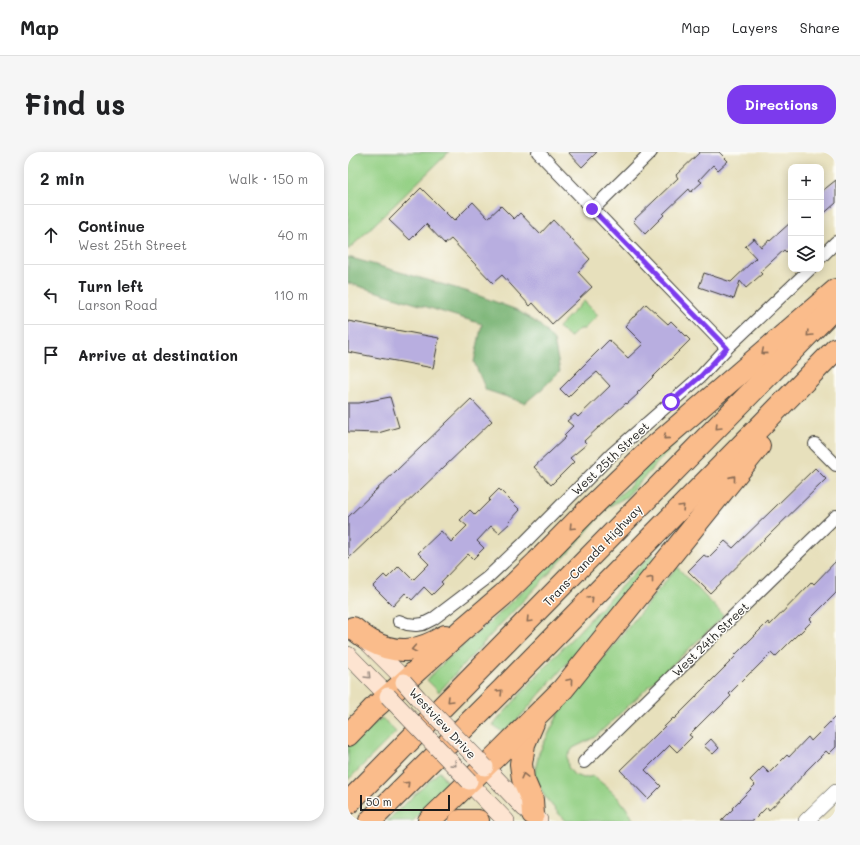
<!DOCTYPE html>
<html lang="en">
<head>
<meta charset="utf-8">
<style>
  :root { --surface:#fff; --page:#f6f6f6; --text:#202124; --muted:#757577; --line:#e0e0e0; --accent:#7c3aed }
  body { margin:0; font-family:Mali,sans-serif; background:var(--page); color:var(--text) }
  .controls { position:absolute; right:12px; top:12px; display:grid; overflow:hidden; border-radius:8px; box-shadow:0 2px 10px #0003 }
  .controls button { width:36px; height:36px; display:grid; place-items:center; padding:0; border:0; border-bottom:1px solid var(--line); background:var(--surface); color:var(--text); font:20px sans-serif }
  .scale { position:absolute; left:12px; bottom:10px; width:90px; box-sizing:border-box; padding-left:4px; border:2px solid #1c1c1c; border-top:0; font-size:11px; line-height:14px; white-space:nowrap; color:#1c1c1c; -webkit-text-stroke:3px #fdfcf7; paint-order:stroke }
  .stop { position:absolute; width:12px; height:12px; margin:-9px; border:3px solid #7c3aed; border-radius:50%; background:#fff }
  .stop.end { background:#7c3aed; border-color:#fff; box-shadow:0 1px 4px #0008 }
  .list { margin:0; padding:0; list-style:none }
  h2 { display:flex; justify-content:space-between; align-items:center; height:52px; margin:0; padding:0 16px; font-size:17px }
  h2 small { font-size:13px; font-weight:400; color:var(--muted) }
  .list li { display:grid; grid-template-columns:26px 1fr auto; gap:12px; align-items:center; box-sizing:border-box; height:60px; padding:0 16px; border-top:1px solid var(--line) }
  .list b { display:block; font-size:15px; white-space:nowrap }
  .list p { margin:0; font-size:13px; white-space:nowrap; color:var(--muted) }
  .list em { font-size:13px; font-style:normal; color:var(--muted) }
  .icon { flex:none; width:22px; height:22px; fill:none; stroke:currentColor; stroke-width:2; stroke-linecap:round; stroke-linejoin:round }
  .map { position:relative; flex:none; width:488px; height:669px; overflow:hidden; border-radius:16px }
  header { display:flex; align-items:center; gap:24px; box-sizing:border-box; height:56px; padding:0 20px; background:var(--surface); border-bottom:1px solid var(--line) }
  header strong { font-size:19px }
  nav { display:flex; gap:22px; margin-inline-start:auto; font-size:14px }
  .intro { display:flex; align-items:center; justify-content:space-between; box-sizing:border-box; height:96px; padding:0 24px }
  h1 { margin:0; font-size:28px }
  .button { padding:10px 18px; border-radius:16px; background:var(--accent); color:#fff; font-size:14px; font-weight:700 }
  main { display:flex; gap:24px; padding:0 24px }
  aside { flex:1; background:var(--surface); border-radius:16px; box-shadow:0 2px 10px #0003 }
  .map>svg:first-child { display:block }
  .green { fill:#94d085; stroke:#587650 }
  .forest { fill:#77b272; stroke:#4a6747 }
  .building { fill:#b8aee0 }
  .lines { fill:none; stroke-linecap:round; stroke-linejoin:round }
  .minor-casing { stroke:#3a3934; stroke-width:14 }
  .tertiary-casing { stroke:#3a3934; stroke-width:16 }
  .secondary-casing { stroke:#3a3934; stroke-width:18 }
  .motorway-casing { stroke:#3a3934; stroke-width:24 }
  .minor { stroke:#fff; stroke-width:12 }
  .tertiary { stroke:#fff; stroke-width:15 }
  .secondary { stroke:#fde4d1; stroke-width:17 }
  .motorway { stroke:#fabc8b; stroke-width:22 }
  .secondary-bridge-casing { stroke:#3a3934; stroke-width:18; stroke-linecap:butt }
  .secondary-bridge { stroke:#fde4d1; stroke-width:17 }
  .oneway { stroke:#8b6c54 }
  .oneway2 { stroke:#988a80 }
  .route { stroke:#7c3aed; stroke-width:5 }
  .labels { text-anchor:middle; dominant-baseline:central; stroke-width:3; stroke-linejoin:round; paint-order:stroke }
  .street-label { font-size:12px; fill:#1c1c1c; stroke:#fdfcf7 }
</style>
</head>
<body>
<header>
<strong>Map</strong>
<nav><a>Map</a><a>Layers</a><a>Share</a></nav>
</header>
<div class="intro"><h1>Find us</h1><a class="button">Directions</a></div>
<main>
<aside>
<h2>2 min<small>Walk · 150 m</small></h2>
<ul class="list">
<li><svg class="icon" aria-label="ahead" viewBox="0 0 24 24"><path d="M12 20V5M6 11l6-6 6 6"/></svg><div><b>Continue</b><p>West 25th Street</p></div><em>40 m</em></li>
<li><svg class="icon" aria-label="left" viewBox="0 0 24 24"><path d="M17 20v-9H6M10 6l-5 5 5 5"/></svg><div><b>Turn left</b><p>Larson Road</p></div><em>110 m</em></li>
<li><svg class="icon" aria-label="arrive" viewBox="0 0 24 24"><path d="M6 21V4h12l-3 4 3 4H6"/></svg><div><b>Arrive at destination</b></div></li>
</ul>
</aside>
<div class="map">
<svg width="488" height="669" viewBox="0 0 488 669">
  <rect width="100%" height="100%" fill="#fdfcf7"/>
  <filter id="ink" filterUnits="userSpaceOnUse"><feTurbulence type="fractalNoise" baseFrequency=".025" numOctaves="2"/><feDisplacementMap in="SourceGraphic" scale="8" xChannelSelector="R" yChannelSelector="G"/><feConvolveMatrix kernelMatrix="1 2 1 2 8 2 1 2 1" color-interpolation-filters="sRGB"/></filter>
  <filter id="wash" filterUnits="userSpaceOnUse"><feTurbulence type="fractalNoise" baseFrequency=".012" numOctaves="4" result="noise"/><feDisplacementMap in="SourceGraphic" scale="16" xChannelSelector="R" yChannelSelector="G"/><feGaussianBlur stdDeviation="0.9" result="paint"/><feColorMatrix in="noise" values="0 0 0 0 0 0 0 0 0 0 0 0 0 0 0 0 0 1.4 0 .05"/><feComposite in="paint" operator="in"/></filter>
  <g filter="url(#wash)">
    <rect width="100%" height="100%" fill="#e7e0bc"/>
    <g class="green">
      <polygon points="0,0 101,0 0,98"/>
      <polygon points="236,149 250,163 236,177 231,177 223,185 218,183 210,175"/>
      <polygon points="336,282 278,345 260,355 216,406 151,474 91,540 79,528 96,510 143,469 187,427 242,368 283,333 296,309"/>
      <polygon points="304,402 309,407 269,454 157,582 145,573 194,518"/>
      <path d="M 329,415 L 376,464 L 247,585 L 225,596 L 219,605 L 220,615 L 226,623 L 236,626 L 245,624 C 263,638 275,648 286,669 L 217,669 L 197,645 L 186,623 L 191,601 L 211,561 Z"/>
      <polygon points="34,566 48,580 0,628 0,591"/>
      <polygon points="92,619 100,633 91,643 65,669 39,669"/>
    </g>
    <polygon class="forest" points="0,105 121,140 169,158 192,173 206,189 212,219 195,236 177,251 138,238 126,210 134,172 0,131"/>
    <g id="blocks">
      <g class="building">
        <polygon points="220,0 249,0 234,15"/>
        <polygon points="352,0 371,0 380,9 370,18 365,13 351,28 354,30 343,40 341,37 315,62 316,63 297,82 285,69 330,26 328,23"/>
        <polygon points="488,28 488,51 473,64 473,40"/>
        <polygon points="73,36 106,69 125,50 140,66 153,54 166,67 172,61 192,82 205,68 242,107 230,120 244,135 204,172 185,151 182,154 154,123 145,131 103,87 97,92 78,72 62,88 41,68"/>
        <polygon points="443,70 443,95 438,100 436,98 412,120 414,122 398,136 392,129 386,147 351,135 356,121 383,130 408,106 397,94 406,86 413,95 421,88 422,89"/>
        <polygon points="298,152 320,172 323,169 342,188 289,241 290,242 279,252 278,251 252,275 251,275 236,289 239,292 222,306 226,310 203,333 186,315 218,285 216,283 225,274 219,269 227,262 230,265 262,234 249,220 236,231 235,230 220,245 212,237 261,188 280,206 295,192 277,174 285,165 286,165"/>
        <polygon points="0,169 91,186 85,216 0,200"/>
        <polygon points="42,245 51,275 30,281 0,280 0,251 11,251"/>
        <polygon points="123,247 144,269 0,407 0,365"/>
        <polygon points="467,316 478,327 362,441 340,419 356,403 360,406 377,389 385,396"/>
        <polygon points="151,337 172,358 161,370 162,371 151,381 143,374 129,389 136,396 125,407 120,402 93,430 95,432 84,443 76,435 64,448 57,441 45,454 25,434 36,423 39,426 51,414 65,428 81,412 70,401 93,379 103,390 119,374 112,368 122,358 127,363 142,348 141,347"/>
        <polygon points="488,409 488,441 462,467 464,469 452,481 452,480 427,505 423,501 404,520 403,520 381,542 383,544 366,561 365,559 341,583 344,585 329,600 322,593 297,618 313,634 300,647 272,618 307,584 325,566 326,567 349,544 349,543 388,504 387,503 420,470 422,473 464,430 466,432"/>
        <polygon points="488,564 488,595 481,602 478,599 457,620 457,621 437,643 421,658 419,655 405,669 373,669 385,657 384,656 407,633 402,628 415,615 421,621 439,603 441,605 460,585 463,589"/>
        <polygon points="363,587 371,596 365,602 356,594"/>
      </g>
    </g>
  </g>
  <g filter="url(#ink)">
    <use href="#blocks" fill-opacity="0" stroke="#3a3934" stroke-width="1"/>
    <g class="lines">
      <defs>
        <g id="minor">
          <polyline points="190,0 379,196"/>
          <polyline points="245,57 303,0"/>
          <polyline points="473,105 488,90"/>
          <polyline points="467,292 488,313"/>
          <polyline points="51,469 59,472 68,473 75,472 85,467 139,426 175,392 265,301 353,224 379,196 462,117"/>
          <polyline points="236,610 488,364"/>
        </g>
        <polyline id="tertiary" points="458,669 488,640"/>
        <g id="secondary">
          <polyline points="18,489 49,520 56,530"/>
          <polyline points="0,503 40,544"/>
          <polyline points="137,615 176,656 185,662 191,668"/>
          <polyline points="121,629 129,639 158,669"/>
        </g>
        <g id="motorway">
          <path d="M 5,476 C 11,481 17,486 23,489 C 50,504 72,499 97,484"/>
          <polyline points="185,571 176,592 173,612 175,627 184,648 185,662"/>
          <polyline points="0,583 25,557 56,530 115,477 155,443 189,410 239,359 300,300 488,138"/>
          <polyline points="0,651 488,154"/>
          <polyline points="22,669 155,537 488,197"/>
          <polyline points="81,669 148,604 215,537 411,294"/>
          <polyline points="112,669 130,669"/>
        </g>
      </defs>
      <use href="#minor" class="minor-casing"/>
      <use href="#tertiary" class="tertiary-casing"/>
      <use href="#secondary" class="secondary-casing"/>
      <use href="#motorway" class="motorway-casing"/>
      <use href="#minor" class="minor"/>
      <use href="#tertiary" class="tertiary"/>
      <use href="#secondary" class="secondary"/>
      <use href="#motorway" class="motorway"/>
      <defs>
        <g id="secondary-bridge">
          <polyline points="56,530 70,546 137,615"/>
          <polyline points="40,544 121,629"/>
        </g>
      </defs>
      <use href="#secondary-bridge" class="secondary-bridge-casing"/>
      <use href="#secondary-bridge" class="secondary-bridge"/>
    </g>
    <defs><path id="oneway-chevron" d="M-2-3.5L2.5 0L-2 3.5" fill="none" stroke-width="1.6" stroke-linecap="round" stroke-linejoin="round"/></defs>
    <g class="oneway">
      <use href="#oneway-chevron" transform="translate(461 182) rotate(134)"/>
      <use href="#oneway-chevron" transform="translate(416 200) rotate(139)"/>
      <use href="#oneway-chevron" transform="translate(370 275) rotate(134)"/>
      <use href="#oneway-chevron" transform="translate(318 285) rotate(139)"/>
      <use href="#oneway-chevron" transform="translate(385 326) rotate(-51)"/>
      <use href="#oneway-chevron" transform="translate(334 355) rotate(-46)"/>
      <use href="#oneway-chevron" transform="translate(224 375) rotate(134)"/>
      <use href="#oneway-chevron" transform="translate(303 427) rotate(-52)"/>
      <use href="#oneway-chevron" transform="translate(243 447) rotate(-46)"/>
      <use href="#oneway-chevron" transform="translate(181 468) rotate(134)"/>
      <use href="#oneway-chevron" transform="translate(66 497) rotate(170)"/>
      <use href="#oneway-chevron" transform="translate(222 529) rotate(-50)"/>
      <use href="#oneway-chevron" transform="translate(152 540) rotate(-45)"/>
      <use href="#oneway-chevron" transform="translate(102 548) rotate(135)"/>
      <use href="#oneway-chevron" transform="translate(176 624) rotate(-104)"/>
      <use href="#oneway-chevron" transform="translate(59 632) rotate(-45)"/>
    </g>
    <g class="oneway2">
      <use href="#oneway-chevron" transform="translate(20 524) rotate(46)"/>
      <use href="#oneway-chevron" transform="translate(106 612) rotate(46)"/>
    </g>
  </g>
  <g class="lines" filter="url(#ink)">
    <polyline class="route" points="244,57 379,196 353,224 323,250"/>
  </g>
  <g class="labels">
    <g class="street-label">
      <text transform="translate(262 306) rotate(-43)">West 25th Street</text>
      <text transform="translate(244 403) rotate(-46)">Trans-Canada Highway</text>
      <text transform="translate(362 487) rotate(-44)">West 24th Street</text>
      <text transform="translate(95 571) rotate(47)">Westview Drive</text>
    </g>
  </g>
</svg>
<div class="controls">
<button>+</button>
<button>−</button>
<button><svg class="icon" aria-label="layers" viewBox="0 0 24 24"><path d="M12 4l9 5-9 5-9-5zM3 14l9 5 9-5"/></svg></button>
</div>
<div class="scale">50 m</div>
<div class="stop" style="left:323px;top:250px"></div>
<div class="stop end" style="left:244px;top:57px"></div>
</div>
</main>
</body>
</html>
